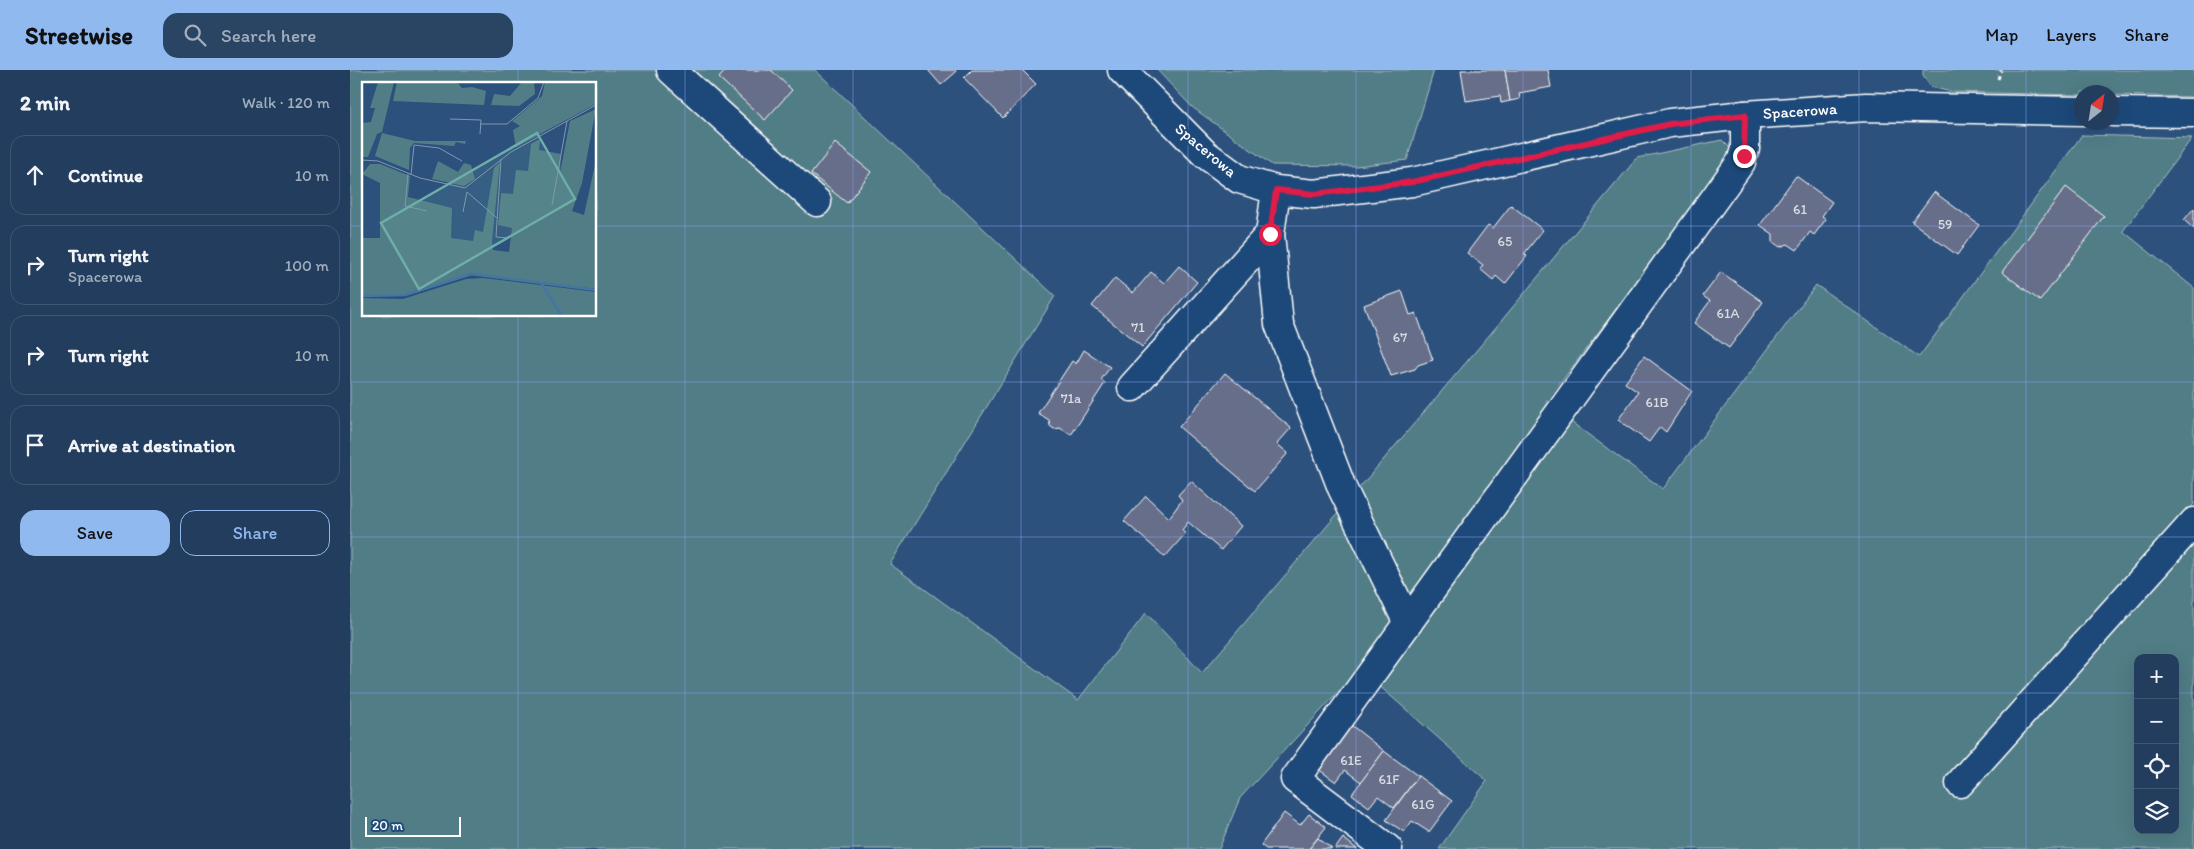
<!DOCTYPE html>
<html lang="en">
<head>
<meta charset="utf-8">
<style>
  :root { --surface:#223d5e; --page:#2a4464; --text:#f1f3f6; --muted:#a2aebc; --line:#3f5673; --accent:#90b9f0 }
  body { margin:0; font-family:Itim,sans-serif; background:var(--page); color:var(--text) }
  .controls { position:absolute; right:15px; bottom:15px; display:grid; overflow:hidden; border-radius:10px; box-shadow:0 5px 20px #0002 }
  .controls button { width:45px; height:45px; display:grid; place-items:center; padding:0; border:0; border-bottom:1px solid var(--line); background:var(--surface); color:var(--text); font:25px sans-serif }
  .compass { position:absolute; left:1724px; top:15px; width:45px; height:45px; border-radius:50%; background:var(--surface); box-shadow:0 5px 20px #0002; rotate:30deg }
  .scale { position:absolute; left:15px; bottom:12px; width:96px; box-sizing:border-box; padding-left:5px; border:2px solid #fff; border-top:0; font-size:14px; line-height:18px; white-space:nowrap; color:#fff; -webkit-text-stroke:4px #1f4a7a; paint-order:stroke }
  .stop { position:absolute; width:15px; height:15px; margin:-11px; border:4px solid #e11d48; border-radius:50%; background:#fff }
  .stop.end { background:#e11d48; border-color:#fff; box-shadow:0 1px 5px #0008 }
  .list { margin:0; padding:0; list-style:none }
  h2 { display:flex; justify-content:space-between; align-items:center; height:65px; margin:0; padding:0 20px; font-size:21px }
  h2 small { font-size:16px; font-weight:400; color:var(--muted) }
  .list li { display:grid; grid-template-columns:32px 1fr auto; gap:15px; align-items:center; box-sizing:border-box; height:80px; margin:0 10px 10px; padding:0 10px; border:1px solid var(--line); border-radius:15px }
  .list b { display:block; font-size:19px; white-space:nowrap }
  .list p { margin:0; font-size:16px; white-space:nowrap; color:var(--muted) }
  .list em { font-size:16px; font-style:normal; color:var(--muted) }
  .actions { display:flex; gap:10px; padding:15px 20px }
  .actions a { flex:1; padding:11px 0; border:1px solid var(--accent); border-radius:15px; text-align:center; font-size:18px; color:var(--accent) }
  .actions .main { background:var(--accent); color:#111 }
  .icon { flex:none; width:28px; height:28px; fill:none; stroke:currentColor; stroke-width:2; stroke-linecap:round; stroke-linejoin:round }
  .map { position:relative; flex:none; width:1844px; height:779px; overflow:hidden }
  header { display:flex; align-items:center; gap:30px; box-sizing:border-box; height:70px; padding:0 25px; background:var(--accent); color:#111 }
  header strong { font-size:24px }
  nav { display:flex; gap:28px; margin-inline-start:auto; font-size:18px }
  .search { width:350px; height:45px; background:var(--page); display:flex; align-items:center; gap:12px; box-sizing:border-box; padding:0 18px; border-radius:15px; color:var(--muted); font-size:19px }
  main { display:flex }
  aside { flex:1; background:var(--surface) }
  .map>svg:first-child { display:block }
  .green { fill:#517d86; stroke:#a8bec2; fill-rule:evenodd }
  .building { fill:#666e8a; stroke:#fff }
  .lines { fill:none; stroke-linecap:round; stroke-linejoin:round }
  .minor-casing { stroke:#fff; stroke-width:31 }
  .path { stroke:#fff; stroke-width:3; stroke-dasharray:4 4; stroke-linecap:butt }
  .minor { stroke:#1f4a7a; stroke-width:28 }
  .route { stroke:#e11d48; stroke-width:6 }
  .grid { fill:none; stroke:#839eea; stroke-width:1; stroke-opacity:0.55 }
  .labels { text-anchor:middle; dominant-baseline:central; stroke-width:5; stroke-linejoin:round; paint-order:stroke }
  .number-label { font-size:14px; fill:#d9dbe2 }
  .street-label { font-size:16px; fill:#fff; stroke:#1f4a7a }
  .inset-river { fill:none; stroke:#4575a2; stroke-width:2.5 }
  .inset-road { fill:none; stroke:#8197b1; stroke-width:1 }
  .view { fill:#6fada8; fill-opacity:0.15; stroke:#6fada8; stroke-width:2.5 }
  .inset-edge { fill:none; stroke:#fff; stroke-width:2.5 }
</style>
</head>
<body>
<header>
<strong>Streetwise</strong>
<div class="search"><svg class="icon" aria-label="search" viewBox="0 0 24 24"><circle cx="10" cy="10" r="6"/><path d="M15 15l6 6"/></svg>Search here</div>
<nav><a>Map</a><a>Layers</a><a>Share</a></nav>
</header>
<main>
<aside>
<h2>2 min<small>Walk · 120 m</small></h2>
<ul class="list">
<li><svg class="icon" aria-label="ahead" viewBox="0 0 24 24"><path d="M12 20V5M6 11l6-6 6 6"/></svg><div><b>Continue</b></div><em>10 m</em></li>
<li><svg class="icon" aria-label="right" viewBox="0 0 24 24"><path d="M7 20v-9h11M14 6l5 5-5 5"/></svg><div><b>Turn right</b><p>Spacerowa</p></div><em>100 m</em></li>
<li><svg class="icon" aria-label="right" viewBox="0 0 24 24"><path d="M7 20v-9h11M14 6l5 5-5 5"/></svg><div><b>Turn right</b></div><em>10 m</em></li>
<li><svg class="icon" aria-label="arrive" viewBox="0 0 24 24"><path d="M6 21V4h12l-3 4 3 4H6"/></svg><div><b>Arrive at destination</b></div></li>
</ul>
<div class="actions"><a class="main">Save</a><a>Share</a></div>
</aside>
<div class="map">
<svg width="1844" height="779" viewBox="0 0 1844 779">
  <rect width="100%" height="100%" fill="#2d517d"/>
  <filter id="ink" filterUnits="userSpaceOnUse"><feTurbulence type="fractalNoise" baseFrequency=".02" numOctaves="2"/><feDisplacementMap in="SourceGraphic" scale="10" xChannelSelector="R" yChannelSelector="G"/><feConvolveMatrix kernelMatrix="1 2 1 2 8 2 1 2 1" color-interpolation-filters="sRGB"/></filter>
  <g filter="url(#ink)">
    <g class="green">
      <path d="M 0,0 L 465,0 L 705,226 L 540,494 L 728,630 L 796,543 L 852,603 L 1142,262 L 1287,88 L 1372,70 L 1384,82 L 1196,332 L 1206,340 L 1008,601 L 890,728 L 869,779 L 0,779 ZM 14,14 L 245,14 L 245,245 L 14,245 Z"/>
      <polygon points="807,0 1084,0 1057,90 1006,96 922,95 842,37"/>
      <polygon points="1573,0 1844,0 1844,27 1762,25 1762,22 1732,22 1731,25 1601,22 1581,17 1573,6"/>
      <path d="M 1732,65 L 1842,68 L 1773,161 L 1844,218 L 1844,434 L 1822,460 L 1844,476 L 1844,779 L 1089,779 L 1137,711 L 1026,613 L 1221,352 L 1313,419 L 1466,215 L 1569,287 ZM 1788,588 L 1825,588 L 1825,760 L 1788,760 Z"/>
    </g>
    <g class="building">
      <polygon points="376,0 421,0 442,20 415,50 369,8"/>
      <polygon points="578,0 605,0 606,2 591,15"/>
      <polygon points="622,0 672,0 686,14 653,48 614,8"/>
      <polygon points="1111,0 1155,0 1160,31 1151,33 1150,26 1116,31"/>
      <polygon points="1155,0 1198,0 1201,17 1169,23 1170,29 1160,31"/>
      <polygon points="485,73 521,102 497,133 461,104"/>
      <polygon points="1446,106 1482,132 1472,146 1476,149 1464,165 1460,162 1447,180 1438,174 1430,177 1423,172 1423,164 1410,155"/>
      <polygon points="1716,117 1754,146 1690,231 1652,202"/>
      <polygon points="1584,122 1629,155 1607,185 1562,152"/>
      <polygon points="1161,135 1193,160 1174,184 1177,186 1155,214 1146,206 1143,210 1130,199 1133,195 1117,183 1138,155 1143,158"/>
      <polygon points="1844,138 1844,159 1834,150"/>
      <polygon points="829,196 847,212 792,277 742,236 765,208 783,223 801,202 814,213"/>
      <polygon points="1371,202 1413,232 1379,278 1344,253 1360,231 1353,226"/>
      <polygon points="1052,221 1060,245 1066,243 1083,290 1068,295 1065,299 1041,306 1014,235"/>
      <polygon points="734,280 760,297 751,310 755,313 721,365 710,358 704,359 700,356 699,350 688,343 722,291 726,294"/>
      <polygon points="1294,286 1342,321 1316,362 1310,357 1299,372 1268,350 1288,322 1275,313"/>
      <polygon points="875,303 941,358 927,374 938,383 905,421 829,357"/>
      <polygon points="841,411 891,456 871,480 838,452 832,460 835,464 815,487 774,451 796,426 819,448 832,430 828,425"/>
      <polygon points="1001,655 1034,681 1011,712 995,700 986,712 968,699"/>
      <polygon points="1034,681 1068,706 1044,738 1028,726 1019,737 1002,724"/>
      <polygon points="1068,706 1102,731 1079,762 1062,751 1054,762 1036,750"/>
      <polygon points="934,743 950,755 959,744 976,757 959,779 916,779 911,775"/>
      <polygon points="968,768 982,779 959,779"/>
      <polygon points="993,768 1007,779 985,779"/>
    </g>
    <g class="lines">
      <defs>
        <g id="minor">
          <polyline points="321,0 467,132"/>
          <polyline points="772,0 855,84 889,109 926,120 964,124 1062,112 1320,53 1395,45 1516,37 1732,41"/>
          <polyline points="1762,42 1844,43"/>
          <polyline points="920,164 929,254 992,418 1058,553"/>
          <polyline points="782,317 920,164 926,120"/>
          <polyline points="1610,713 1844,452"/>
          <polyline points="1038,779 945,709 1391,92 1395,79 1395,45"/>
        </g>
      </defs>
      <use href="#minor" class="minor-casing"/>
      <polyline class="path" points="1648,9 1651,0"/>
      <use href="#minor" class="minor"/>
    </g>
  </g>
  <g class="lines" filter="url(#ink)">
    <polyline class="route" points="920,164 926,120 964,124 1062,112 1320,54 1395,45 1394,86"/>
  </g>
  <path class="grid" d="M 168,0 L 168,14M 335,0 L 335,779M 503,0 L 503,779M 671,0 L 671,779M 838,0 L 838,779M 1006,0 L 1006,779M 1173,0 L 1173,779M 1341,0 L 1341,779M 1509,0 L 1509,779M 1676,0 L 1676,779M 0,156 L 14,156M 245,156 L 1844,156M 168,245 L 168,779M 0,312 L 1844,312M 0,467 L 1844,467M 0,623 L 1788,623M 1825,623 L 1844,623"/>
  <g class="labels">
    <g class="number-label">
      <text x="1450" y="139">61</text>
      <text x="1595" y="154">59</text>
      <text x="1155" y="171">65</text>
      <text x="1378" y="243">61A</text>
      <text x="788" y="257">71</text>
      <text x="1050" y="267">67</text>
      <text x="721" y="328">71a</text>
      <text x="1307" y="332">61B</text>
      <text x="1001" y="690">61E</text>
      <text x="1039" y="709">61F</text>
      <text x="1073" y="734">61G</text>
    </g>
    <g class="street-label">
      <text transform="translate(1450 41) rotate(-4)">Spacerowa</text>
      <text transform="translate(856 80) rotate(40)">Spacerowa</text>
    </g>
  </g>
  <g transform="translate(12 12)">
    <rect width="234" height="234" fill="#2d517d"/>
    <path d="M 16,0 L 32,0 L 20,50 L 15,52 L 6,75 L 0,75 L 0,41 L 9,40 L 13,26 L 8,26 ZM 35,0 L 95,0 L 100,6 L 110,5 L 124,9 L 122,23 L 31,19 ZM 172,0 L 173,12 L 157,24 L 129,23 L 132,12 L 148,14 L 159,1 ZM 183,0 L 234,0 L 234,22 L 154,65 L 151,48 L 158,44 L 150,39 L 180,14 ZM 234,27 L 220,101 L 210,129 L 222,133 L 234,78 L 234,207 L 113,192 L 43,214 L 0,213 L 0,156 L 18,156 L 18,101 L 0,92 L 8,82 L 18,82 L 48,94 L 46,115 L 90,126 L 89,156 L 111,159 L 113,148 L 121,150 L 132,86 L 138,80 L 130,159 L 131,168 L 147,170 L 150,146 L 136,143 L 139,111 L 151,112 L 154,88 L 166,89 L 169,62 L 178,57 L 177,68 L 199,72 L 198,91 L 208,39 ZM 20,51 L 53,59 L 104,59 L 103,62 L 94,60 L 92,64 L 52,61 L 48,66 L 47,88 L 13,74 ZM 76,79 L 96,90 L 102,81 L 109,83 L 113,97 L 102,104 L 70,97 ZM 121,196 L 234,210 L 234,234 L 0,234 L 0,216 L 41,217 L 104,197 Z" fill="#517d86"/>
    <path class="inset-river" d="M 179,201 L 200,234M 0,214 L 43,213 L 109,192 L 234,208"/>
    <path class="inset-road" d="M 88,37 L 119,38 L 118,52M 118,42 L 145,42 L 176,16 L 182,0M 139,77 L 134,155 L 146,156M 0,78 L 16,79 L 58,96 L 103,106 L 149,70 L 234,23M 46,92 L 43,124 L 65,129M 49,93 L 52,63 L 77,66 L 100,79M 105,110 L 135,136M 190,123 L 205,39M 101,130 L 105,110"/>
    <path class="view" d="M 175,51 L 213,117 L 57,207 L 19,141 Z"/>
    <rect width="234" height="234" class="inset-edge"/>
  </g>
</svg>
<div class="controls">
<button>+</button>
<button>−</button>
<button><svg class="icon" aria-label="locate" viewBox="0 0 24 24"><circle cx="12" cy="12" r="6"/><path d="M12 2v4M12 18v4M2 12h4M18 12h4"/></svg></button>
<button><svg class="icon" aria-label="layers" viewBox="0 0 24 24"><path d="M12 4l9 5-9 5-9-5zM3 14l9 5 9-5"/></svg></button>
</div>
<svg class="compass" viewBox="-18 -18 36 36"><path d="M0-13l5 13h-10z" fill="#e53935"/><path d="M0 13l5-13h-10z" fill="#a2aebc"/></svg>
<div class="scale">20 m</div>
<div class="stop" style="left:920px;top:164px"></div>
<div class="stop end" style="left:1394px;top:86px"></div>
</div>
</main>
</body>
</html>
